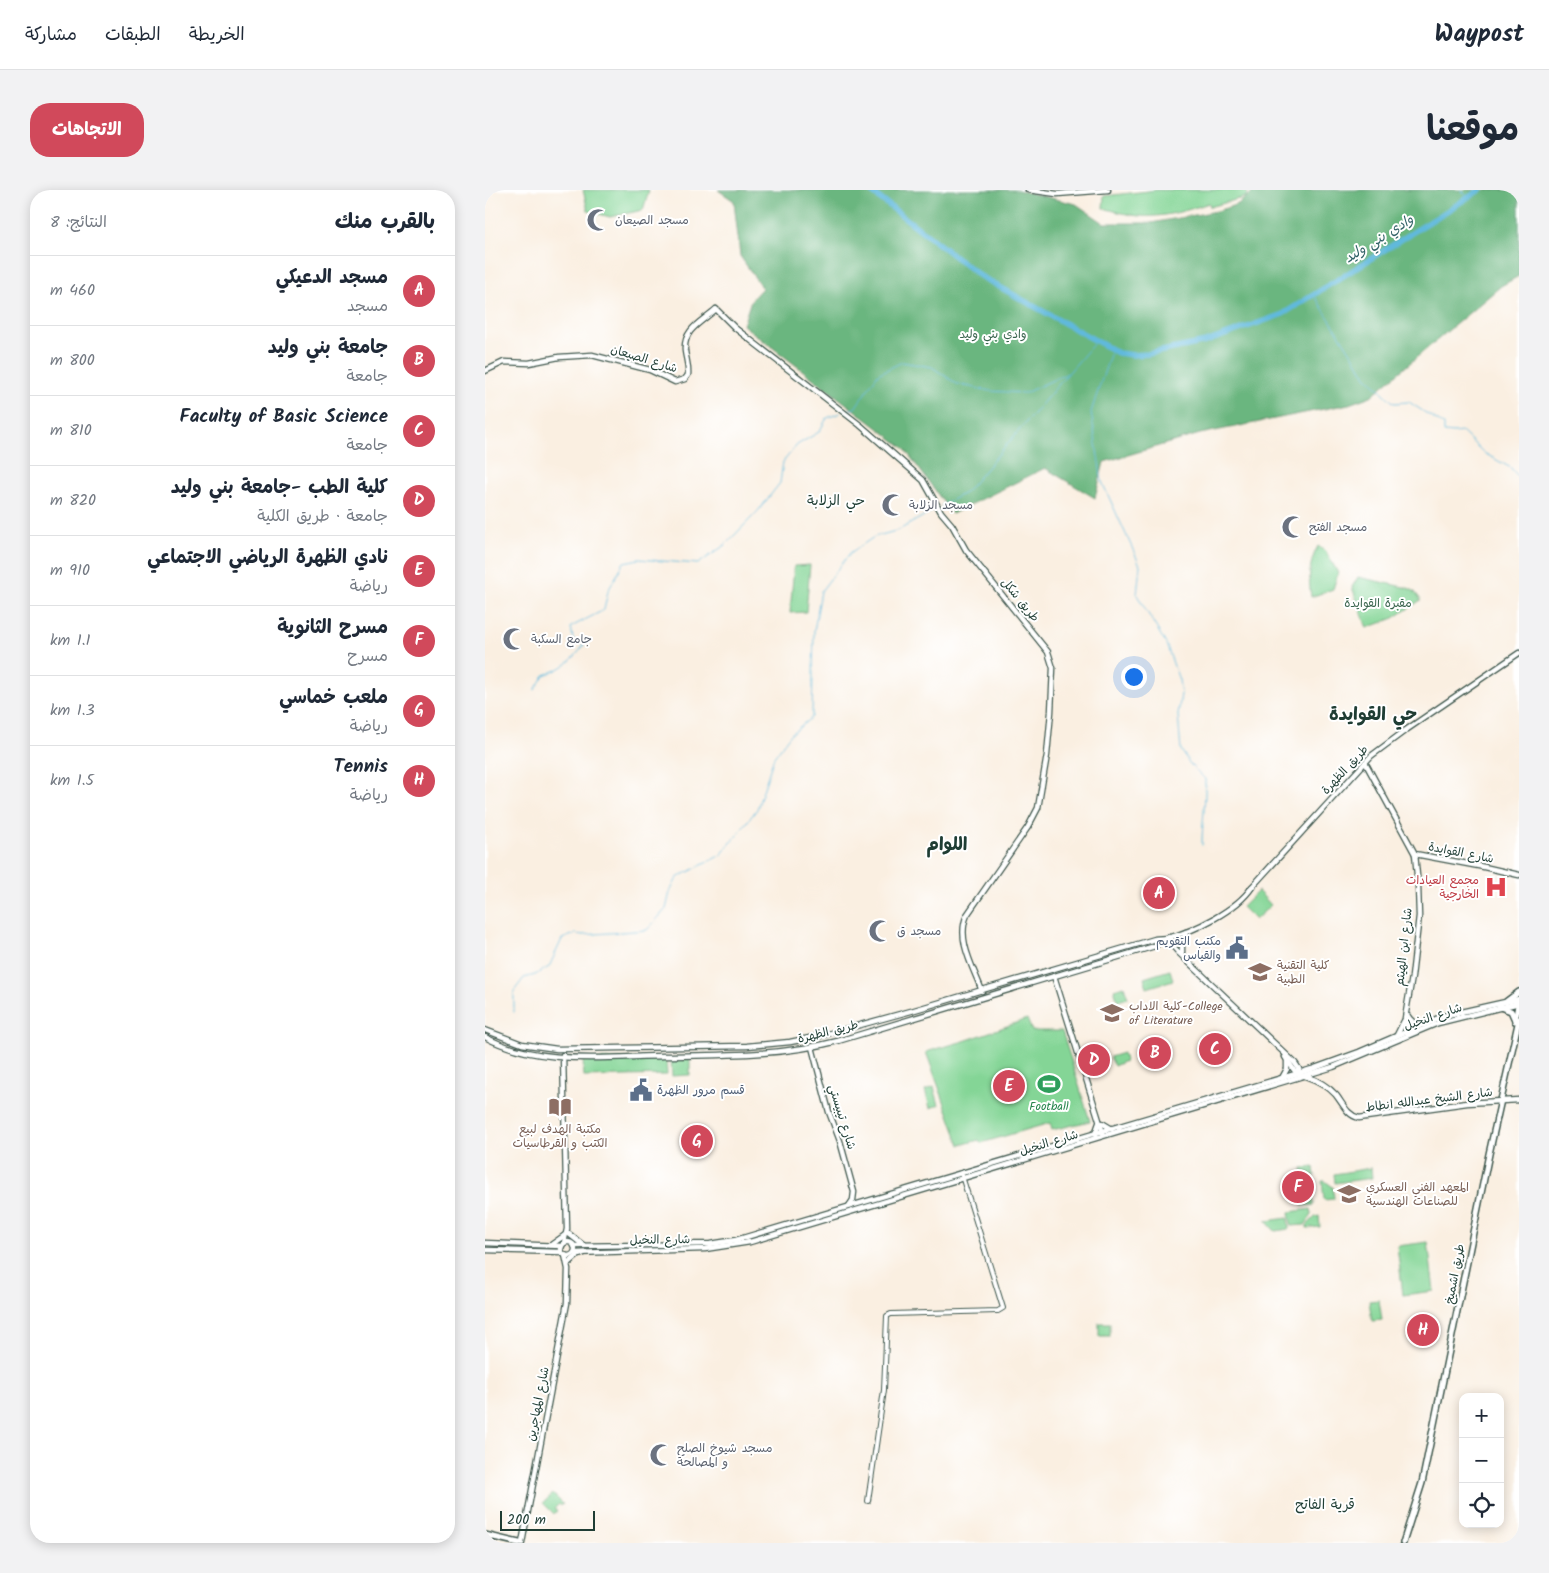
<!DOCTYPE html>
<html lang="ar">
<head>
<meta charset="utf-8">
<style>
  :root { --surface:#fff; --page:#f2f2f3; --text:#1f2937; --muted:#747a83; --line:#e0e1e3; --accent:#d1495b }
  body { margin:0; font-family:Kalam,"Playpen Sans Arabic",sans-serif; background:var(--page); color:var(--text); direction:rtl }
  .controls { position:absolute; right:15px; bottom:15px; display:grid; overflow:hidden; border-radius:10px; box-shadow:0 2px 12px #0003 }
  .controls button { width:45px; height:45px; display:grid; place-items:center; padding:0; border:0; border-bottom:1px solid var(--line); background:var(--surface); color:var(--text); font:25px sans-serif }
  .scale { position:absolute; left:15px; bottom:12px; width:95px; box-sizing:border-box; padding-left:5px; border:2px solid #1f3d34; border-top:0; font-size:14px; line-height:18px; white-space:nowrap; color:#1f3d34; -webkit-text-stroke:4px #fff; paint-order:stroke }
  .you { position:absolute; left:648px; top:486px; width:18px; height:18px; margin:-12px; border:4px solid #fff; border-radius:50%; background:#1a73e8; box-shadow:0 0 0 8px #1a73e833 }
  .badge { display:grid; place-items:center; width:32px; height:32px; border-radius:50%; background:var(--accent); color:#fff; font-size:16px; font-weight:700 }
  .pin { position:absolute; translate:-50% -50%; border:2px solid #fff; box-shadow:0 1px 5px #0006 }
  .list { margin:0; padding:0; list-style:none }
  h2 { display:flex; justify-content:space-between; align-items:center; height:65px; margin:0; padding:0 20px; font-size:21px }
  h2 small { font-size:16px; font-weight:400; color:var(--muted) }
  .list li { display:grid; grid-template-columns:32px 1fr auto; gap:15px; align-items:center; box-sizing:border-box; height:70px; padding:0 20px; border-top:1px solid var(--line) }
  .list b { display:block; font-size:19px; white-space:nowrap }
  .list p { margin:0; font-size:16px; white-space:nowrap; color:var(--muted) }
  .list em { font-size:16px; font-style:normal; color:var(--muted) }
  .icon { flex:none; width:28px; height:28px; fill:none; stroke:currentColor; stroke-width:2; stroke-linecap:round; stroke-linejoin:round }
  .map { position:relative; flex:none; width:1034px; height:1353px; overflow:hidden; direction:ltr; border-radius:20px }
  header { display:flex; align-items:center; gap:30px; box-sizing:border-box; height:70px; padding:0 25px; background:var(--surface); border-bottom:1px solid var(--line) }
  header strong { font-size:24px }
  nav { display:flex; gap:28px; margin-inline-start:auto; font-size:18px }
  .intro { display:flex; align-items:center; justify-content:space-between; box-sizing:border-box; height:120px; padding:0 30px }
  h1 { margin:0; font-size:35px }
  .button { padding:12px 22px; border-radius:20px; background:var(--accent); color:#fff; font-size:18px; font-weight:700 }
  main { display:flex; gap:30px; padding:0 30px }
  aside { flex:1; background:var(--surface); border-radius:20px; box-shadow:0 2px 12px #0003 }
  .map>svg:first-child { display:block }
  .green { fill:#84d596; stroke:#528965 }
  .forest { fill:#6bb67f; stroke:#457a5a }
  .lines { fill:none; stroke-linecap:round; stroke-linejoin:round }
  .stream { stroke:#60b9dd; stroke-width:1 }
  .river { stroke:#60b9dd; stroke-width:5.5 }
  .tertiary-casing { stroke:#40584e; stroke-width:6 }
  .secondary-casing { stroke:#40584e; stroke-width:7 }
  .primary-casing { stroke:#40584e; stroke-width:7 }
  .trunk-casing { stroke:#40584e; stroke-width:8 }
  .tertiary { stroke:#fff; stroke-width:4 }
  .secondary { stroke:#fff; stroke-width:4.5 }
  .primary { stroke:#fff; stroke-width:4.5 }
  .trunk { stroke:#fff; stroke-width:5 }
  .labels { text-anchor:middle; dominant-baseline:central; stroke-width:4; stroke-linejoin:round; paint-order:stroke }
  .worship-label { font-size:12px; fill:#5b616d; stroke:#fff; text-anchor:start }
  .park-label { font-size:12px; fill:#38634c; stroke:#fff }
  .street-label { font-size:12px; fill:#1f3d34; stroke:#fff }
  .health-label { font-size:12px; fill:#be3a42; stroke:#fff; text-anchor:end }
  .service-label { font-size:12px; fill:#4e5e75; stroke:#fff; text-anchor:end }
  .education-label { font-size:12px; fill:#785e54; stroke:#fff; text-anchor:start }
  .leisure-label { font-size:12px; fill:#27864d; stroke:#fff }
  .water-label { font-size:14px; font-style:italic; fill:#326267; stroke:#fff }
  .neighbourhood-label { font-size:14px; fill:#1f3d34; stroke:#fff }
  .district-label { font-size:18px; font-weight:bold; fill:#1f3d34; stroke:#fff }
</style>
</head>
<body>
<header>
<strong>Waypost</strong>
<nav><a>الخريطة</a><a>الطبقات</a><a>مشاركة</a></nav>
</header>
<div class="intro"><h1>موقعنا</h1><a class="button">الاتجاهات</a></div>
<main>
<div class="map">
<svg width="1034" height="1353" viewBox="0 0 1034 1353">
  <rect width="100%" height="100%" fill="#fff"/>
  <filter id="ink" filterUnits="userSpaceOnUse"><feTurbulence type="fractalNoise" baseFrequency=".02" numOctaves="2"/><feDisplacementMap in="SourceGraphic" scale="10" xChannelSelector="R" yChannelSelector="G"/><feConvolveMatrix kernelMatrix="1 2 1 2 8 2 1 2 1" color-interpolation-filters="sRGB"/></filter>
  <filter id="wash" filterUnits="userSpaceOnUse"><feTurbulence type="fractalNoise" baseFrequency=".0096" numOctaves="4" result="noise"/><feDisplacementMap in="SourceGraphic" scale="20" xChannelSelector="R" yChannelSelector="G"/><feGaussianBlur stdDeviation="1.12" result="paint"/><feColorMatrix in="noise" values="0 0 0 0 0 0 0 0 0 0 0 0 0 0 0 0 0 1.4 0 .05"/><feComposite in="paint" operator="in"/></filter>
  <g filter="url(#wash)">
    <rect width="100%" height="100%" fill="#faefe1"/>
    <g class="green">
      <polygon points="98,0 164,0 158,20 125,27 103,21"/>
      <path d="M 672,0 L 763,0 L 761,7 L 725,17 L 724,13 C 701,21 678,28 654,26 C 642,25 630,21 618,18 L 619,6 Z"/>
      <path d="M 833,356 L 841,362 L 853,383 L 848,399 L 826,407 C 823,390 824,372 833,356 Z"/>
      <polygon points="325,375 321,422 305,423 309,376"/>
      <polygon points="873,387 923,398 929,401 936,410 909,428 882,438 867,397"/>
      <polygon points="773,701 786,715 770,730 757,717"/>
      <polygon points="685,780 688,790 662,798 659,788"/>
      <polygon points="639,796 643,808 633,811 629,799"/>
      <polygon points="542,829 547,841 577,841 605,931 567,940 565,933 496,953 494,950 475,955 441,862 479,851"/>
      <polygon points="638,863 640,871 629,876 625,867"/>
      <polygon points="181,868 182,885 99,887 98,870"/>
      <polygon points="205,868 205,885 187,886 186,869"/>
      <polygon points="449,897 454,915 445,918 440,900"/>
      <rect x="202" y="946" width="20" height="9"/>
      <polygon points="829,977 830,986 818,987 817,978"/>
      <polygon points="886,978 887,988 850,993 849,984"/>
      <polygon points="837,991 840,991 848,997 849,1009 839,1010"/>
      <polygon points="821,1001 828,1006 829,1015 817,1016 816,1008"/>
      <polygon points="826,1019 827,1025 820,1035 806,1036 804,1022"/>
      <polygon points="834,1026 835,1037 822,1038 822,1035 830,1027"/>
      <polygon points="803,1028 804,1039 790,1041 781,1031"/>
      <polygon points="943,1052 949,1101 918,1105 912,1056"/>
      <polygon points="894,1110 897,1130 887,1131 884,1111"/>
      <rect x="614" y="1133" width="11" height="13"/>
      <polygon points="68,1304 78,1314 76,1316 74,1314 69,1319 72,1321 69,1324 58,1313"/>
    </g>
    <polygon class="forest" points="233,0 532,0 591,14 619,33 666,33 732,21 753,14 770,0 1034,0 1034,86 1016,96 886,206 864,214 715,244 619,272 610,308 560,278 467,324 419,258 258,135 266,110 277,98 255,66 249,11"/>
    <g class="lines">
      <g class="stream">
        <polyline points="976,0 983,7"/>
        <polyline points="829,105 881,186 909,213 924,212 959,235 959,242 969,243 977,242 999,263 1026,278 1034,288"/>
        <path d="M 627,159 L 606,222 L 617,292 L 655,375 L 652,405 L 681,454 L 694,490 L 696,504 L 693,525 L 696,560 L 705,574 L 720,589 C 721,611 717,633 717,655"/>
        <polyline points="361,221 370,218 393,184 417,172 447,177 472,194 505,201 540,203 583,183"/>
        <polyline points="456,316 481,302 611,151"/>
        <path d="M 50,500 L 59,485 C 78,479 87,471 99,455 L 88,449 L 86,437 L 119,420 L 123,401 L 139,372 L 154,369 L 213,374 L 240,355 L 273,321 L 295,293 L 298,272 L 312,255 L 334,242 L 342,228 L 355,223"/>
        <polyline points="29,822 29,801 39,788 50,785 64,777 77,749 90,744 98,745 162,740 181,719 185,702 192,688 236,665 253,644 272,619 289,567 306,544 327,527 329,441 336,401 365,363 389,347 414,340 451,319"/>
      </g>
      <polyline class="river" points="384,0 495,86 633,163 648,165 663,164 721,152 798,124 995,0"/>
    </g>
  </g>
  <g filter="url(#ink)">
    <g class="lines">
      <defs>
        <polyline id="tertiary" points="383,1311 399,1200 402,1126 406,1124 513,1121 518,1118 476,983"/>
        <g id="secondary">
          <path d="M 0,181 L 19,172 L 44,173 L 74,167 L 107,165 L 165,180 L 190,192 L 200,189 L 203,185 C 204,176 201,169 200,161 C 198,139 217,132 231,119 L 250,138 L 375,235 L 438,290 L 456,322 L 467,335 L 481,360 L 563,462 L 568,478 L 566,522 L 562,565 L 553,618 L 543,637 L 482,725 C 471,749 488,777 497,801"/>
          <polyline points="880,572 930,664 933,696 934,726 927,787 920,828 923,843"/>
          <polyline points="930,664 999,677 1034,685"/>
          <polyline points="569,786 618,943"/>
          <polyline points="923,826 928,842"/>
          <polyline points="327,857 344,922 355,951 369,1002 368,1010 364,1016"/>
          <path d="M 820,886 C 832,890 842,895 851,905 C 858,914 862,925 874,928 L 982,913 L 1034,910"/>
        </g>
        <g id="primary">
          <polyline points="543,0 572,4 623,0"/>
          <polyline points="766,698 886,566 921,540 1034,463"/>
          <polyline points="684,747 686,754 693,762 810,873 814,879 814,884"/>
          <polyline points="697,762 697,753 701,742"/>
          <polyline points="923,827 929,833 935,835"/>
          <path d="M 0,840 L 37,854 L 72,859 L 262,856 L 305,852 L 335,846 L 426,821 L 670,749 C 674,748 678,749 682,748 C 708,742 752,720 767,697"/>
          <polyline points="912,845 919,831"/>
          <path d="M 0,847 C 54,876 120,867 179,866 C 238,865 296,866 353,851 L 670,756 L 679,749"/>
          <polyline points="78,865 82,1039 79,1053"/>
          <polyline points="800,867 809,880 814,883"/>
          <polyline points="797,888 802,879 802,870"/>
          <polyline points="617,933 627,939"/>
          <polyline points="610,944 614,933"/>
          <polyline points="84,1044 98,1055"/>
          <circle cx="83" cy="1059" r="7"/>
          <polyline points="0,1053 77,1056"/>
          <polyline points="66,1055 80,1045"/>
          <polyline points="89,1056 225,1054 251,1050 827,879 874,862 958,826 1034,809"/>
          <polyline points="0,1060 77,1062"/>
          <polyline points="89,1063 220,1059 265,1052 848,877 953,833 1034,813"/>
          <polyline points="84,1073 92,1066 99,1063"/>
          <polyline points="37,1353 82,1113 83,1079 80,1065"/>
        </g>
        <g id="trunk">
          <polyline points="1022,811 1034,802"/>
          <polyline points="1015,817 1026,821 1030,830"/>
          <polyline points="1030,831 1034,810"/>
          <polyline points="0,1345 34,1353"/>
          <polyline points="0,1352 6,1353"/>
          <polyline points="918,1353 937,1293 1004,964 1034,829"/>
        </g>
      </defs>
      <use href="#tertiary" class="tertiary-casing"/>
      <use href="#secondary" class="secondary-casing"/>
      <use href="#primary" class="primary-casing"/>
      <use href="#trunk" class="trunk-casing"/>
      <use href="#tertiary" class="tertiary"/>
      <use href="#secondary" class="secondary"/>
      <use href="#primary" class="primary"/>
      <use href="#trunk" class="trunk"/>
    </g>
  </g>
  <defs>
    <symbol id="mosque-bare" viewBox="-9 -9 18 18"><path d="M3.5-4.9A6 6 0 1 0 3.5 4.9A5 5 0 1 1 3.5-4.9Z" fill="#6b7280" stroke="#fff" stroke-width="2.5" paint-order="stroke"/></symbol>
    <symbol id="hospital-bare" viewBox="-9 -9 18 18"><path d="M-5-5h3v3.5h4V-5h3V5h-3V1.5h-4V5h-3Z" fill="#e0444e" stroke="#fff" stroke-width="2.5" paint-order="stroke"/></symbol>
    <symbol id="civic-bare" viewBox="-9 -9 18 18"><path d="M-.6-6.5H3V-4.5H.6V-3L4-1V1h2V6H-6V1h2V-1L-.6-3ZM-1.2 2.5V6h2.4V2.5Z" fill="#5c6f8a" stroke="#fff" stroke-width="2.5" paint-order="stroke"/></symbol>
    <symbol id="university-bare" viewBox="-9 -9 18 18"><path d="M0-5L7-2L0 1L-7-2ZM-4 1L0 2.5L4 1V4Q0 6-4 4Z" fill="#8d6e63" stroke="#fff" stroke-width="2.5" paint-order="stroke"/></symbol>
    <symbol id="stadium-bare" viewBox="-9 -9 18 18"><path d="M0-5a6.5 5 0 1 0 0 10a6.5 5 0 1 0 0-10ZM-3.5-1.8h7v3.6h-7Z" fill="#2e9e5b" stroke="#fff" stroke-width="2.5" paint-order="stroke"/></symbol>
    <symbol id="library-bare" viewBox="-9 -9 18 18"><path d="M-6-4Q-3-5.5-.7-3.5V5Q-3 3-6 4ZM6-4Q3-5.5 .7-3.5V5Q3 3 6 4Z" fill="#8d6e63" stroke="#fff" stroke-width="2.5" paint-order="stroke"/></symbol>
  </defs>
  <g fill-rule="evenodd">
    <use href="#mosque-bare" x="97" y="14" width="32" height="32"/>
    <use href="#mosque-bare" x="392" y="299" width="32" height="32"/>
    <use href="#mosque-bare" x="792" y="321" width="32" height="32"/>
    <use href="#mosque-bare" x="13" y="433" width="32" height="32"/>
    <use href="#hospital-bare" x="995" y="681" width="32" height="32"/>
    <use href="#mosque-bare" x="379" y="725" width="32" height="32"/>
    <use href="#civic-bare" x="736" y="742" width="32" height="32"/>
    <use href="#university-bare" x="759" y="766" width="32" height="32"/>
    <use href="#university-bare" x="611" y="807" width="32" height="32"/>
    <use href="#stadium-bare" x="548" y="878" width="32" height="32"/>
    <use href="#civic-bare" x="140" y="884" width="32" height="32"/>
    <use href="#library-bare" x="59" y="901" width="32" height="32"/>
    <use href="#university-bare" x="848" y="988" width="32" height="32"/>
    <use href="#mosque-bare" x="160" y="1249" width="32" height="32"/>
  </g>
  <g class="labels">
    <g class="worship-label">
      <text x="130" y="30">مسجد الصيعان</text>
      <text x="424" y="315">مسجد الزلابة</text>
      <text x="824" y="337">مسجد الفتح</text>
      <text x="46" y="449">جامع السكبة</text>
      <text x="412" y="741">مسجد ق</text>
      <text x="192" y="1258">مسجد شيوخ الصلح<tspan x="192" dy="14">و المصالحة</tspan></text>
    </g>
    <g class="park-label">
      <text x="508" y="144">وادي بني وليد</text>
      <text x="893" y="413">مقبرة القوايدة</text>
    </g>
    <g class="street-label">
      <text transform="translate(159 169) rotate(17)">شارع الصيعان</text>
      <text transform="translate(535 410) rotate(51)">طريق شكل</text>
      <text transform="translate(860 580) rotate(-47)">طريق الظهرة</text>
      <text transform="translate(976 663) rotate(11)">شارع القوايدة</text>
      <text transform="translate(919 757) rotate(-84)">شارع ابن الهيثم</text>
      <text transform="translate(948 827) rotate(-19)">شارع النخيل</text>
      <text transform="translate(343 842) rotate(-14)">طريق الظهرة</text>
      <text transform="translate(944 910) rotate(-7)">شارع الشيخ عبدالله انطاط</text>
      <text transform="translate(357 927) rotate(73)">شارع تيبيستي</text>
      <text transform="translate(564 953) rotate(-17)">شارع النخيل</text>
      <text transform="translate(175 1050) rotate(-1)">شارع النخيل</text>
      <text transform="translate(970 1084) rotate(-79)">طريق اشميخ</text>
      <text transform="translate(53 1214) rotate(-79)">شارع المهاجرين</text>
    </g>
    <g class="health-label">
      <text x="994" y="690">مجمع العيادات<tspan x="994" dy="14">الخارجية</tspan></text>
    </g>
    <g class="service-label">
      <text x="736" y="751">مكتب التقويم<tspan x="736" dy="14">والقياس</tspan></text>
      <text x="172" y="900" text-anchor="start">قسم مرور الظهرة</text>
    </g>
    <g class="education-label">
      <text x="792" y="775">كلية التقنية<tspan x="792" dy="14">الطبية</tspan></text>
      <text x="644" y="816">كلية الاداب-College<tspan x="644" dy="14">of Literature</tspan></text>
      <text x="75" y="939" text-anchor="middle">مكتبة الهدف لبيع<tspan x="75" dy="14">الكتب و القرطاسيات</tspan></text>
      <text x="881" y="997">المعهد الفني العسكري<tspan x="881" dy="14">للصناعات الهندسية</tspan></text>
    </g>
    <g class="leisure-label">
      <text x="564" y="916">Football</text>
    </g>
    <g class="water-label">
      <text transform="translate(894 49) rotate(-32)">وادي بني وليد</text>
    </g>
    <g class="neighbourhood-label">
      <text x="351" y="311">حي الزلابة</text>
      <text x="840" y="1315">قرية الفاتح</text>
    </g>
    <g class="district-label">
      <text x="888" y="525">حي القوايدة</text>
      <text x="462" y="655">اللوام</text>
    </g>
  </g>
</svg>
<div class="controls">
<button>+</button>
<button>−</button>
<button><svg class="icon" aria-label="locate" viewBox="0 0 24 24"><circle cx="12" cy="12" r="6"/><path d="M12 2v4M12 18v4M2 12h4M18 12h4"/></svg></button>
</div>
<div class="scale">200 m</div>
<div class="you"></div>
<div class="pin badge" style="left:674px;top:703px">A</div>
<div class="pin badge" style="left:670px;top:863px">B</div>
<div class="pin badge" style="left:730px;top:859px">C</div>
<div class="pin badge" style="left:609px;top:870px">D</div>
<div class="pin badge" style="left:524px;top:896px">E</div>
<div class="pin badge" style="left:813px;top:997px">F</div>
<div class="pin badge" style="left:212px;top:951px">G</div>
<div class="pin badge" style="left:938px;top:1140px">H</div>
</div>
<aside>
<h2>بالقرب منك<small>النتائج: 8</small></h2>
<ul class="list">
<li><span class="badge">A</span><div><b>مسجد الدعيكي</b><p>مسجد</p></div><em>460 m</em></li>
<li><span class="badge">B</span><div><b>جامعة بني وليد</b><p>جامعة</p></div><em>800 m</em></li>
<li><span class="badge">C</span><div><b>Faculty of Basic Science</b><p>جامعة</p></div><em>810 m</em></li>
<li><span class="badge">D</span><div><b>كلية الطب -جامعة بني وليد</b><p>جامعة · طريق الكلية</p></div><em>820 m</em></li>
<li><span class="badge">E</span><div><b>نادي الظهرة الرياضي الاجتماعي</b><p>رياضة</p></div><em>910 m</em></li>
<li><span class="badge">F</span><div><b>مسرح الثانوية</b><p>مسرح</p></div><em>1.1 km</em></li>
<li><span class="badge">G</span><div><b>ملعب خماسي</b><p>رياضة</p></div><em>1.3 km</em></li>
<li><span class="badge">H</span><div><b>Tennis</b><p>رياضة</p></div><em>1.5 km</em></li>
</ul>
</aside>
</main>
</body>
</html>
